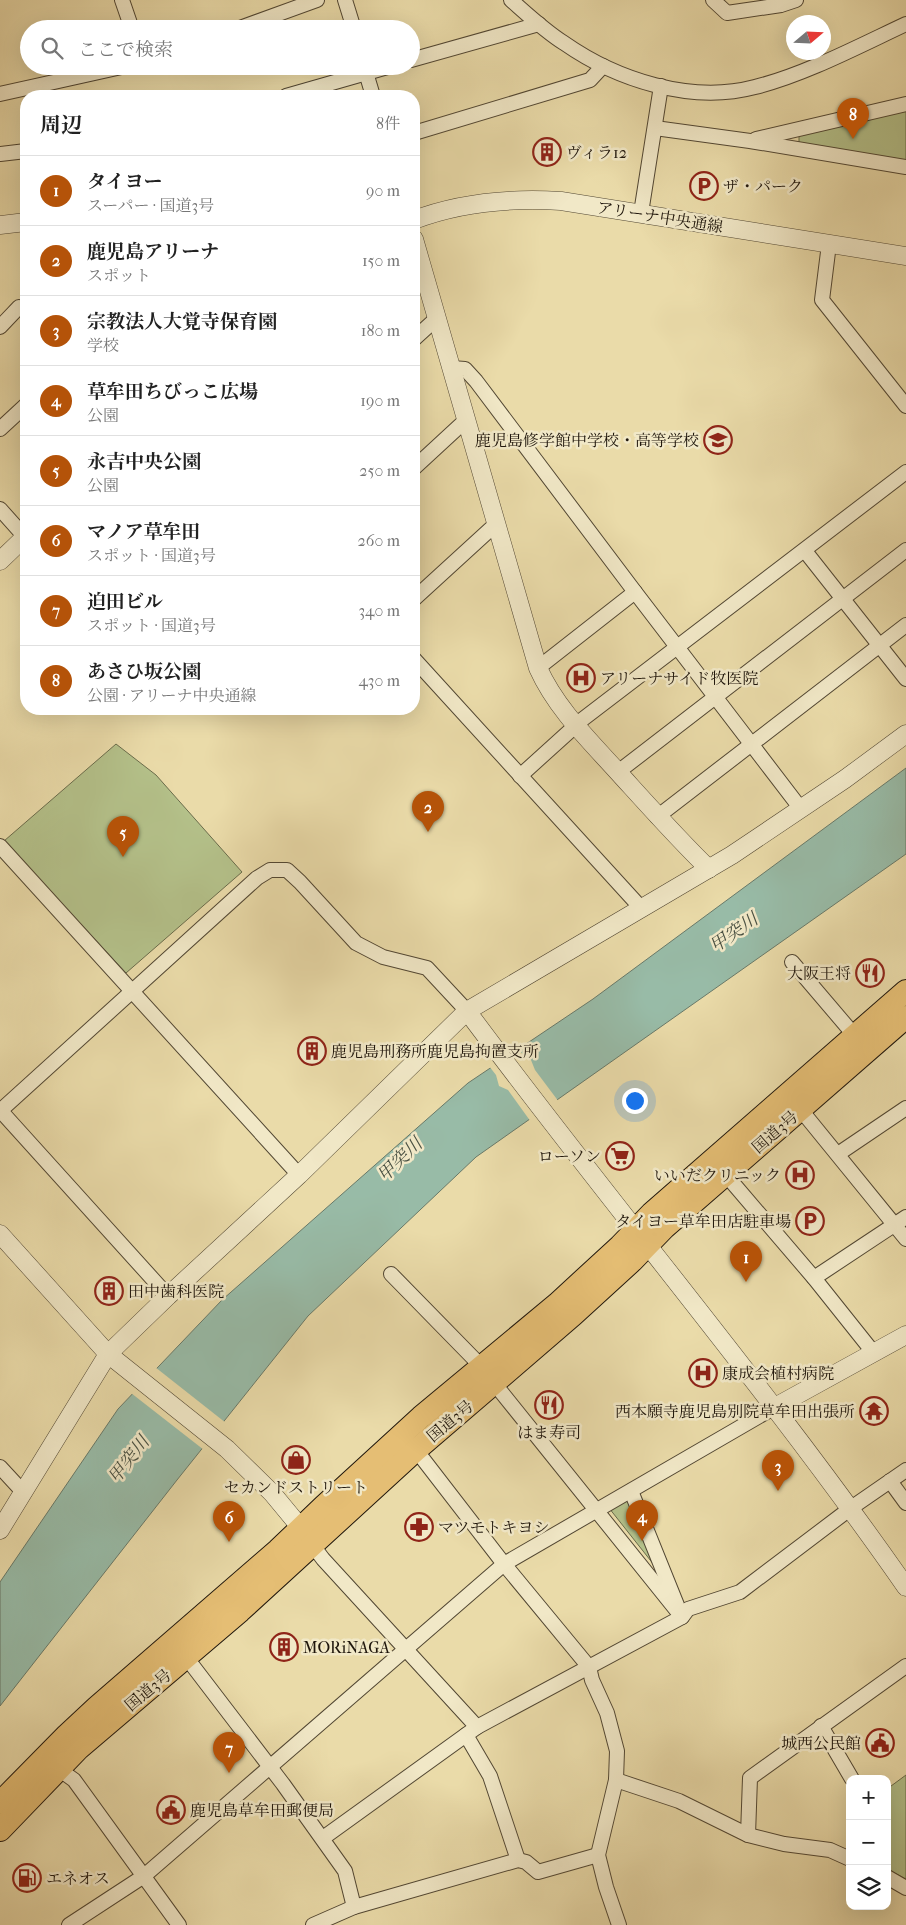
<!DOCTYPE html>
<html lang="ja">
<head>
<meta charset="utf-8">
<style>
  :root { --surface:#fff; --page:#f6f6f6; --text:#222; --muted:#767676; --line:#e0e0e0; --accent:#b45309 }
  body { margin:0; font-family:"IM FELL French Canon","Noto Serif JP",serif; background:var(--page); color:var(--text) }
  .controls { position:absolute; right:15px; bottom:15px; display:grid; overflow:hidden; border-radius:10px; box-shadow:0 5px 20px #0002 }
  .controls button { width:45px; height:45px; display:grid; place-items:center; padding:0; border:0; border-bottom:1px solid var(--line); background:var(--surface); color:var(--text); font:25px sans-serif }
  .compass { position:absolute; left:786px; top:15px; width:45px; height:45px; border-radius:50%; background:var(--surface); box-shadow:0 5px 20px #0002; rotate:71deg }
  .you { position:absolute; left:634px; top:1100px; width:18px; height:18px; margin:-12px; border:4px solid #fff; border-radius:50%; background:#1a73e8; box-shadow:0 0 0 8px #1a73e833 }
  .badge { display:grid; place-items:center; width:32px; height:32px; border-radius:50%; background:var(--accent); color:#fff; font-size:16px; font-weight:700 }
  .pin { position:absolute; translate:-50% -41px; filter:drop-shadow(0 1px 2px #0008) }
  .pin::after { content:''; position:absolute; top:26px; width:18px; height:15px; background:inherit; clip-path:polygon(0 0,100% 0,50% 100%) }
  .list { margin:0; padding:0; list-style:none }
  h2 { display:flex; justify-content:space-between; align-items:center; height:65px; margin:0; padding:0 20px; font-size:21px }
  h2 small { font-size:16px; font-weight:400; color:var(--muted) }
  .list li { display:grid; grid-template-columns:32px 1fr auto; gap:15px; align-items:center; box-sizing:border-box; height:70px; padding:0 20px; border-top:1px solid var(--line) }
  .list b { display:block; font-size:19px; white-space:nowrap }
  .list p { margin:0; font-size:16px; white-space:nowrap; color:var(--muted) }
  .list em { font-size:16px; font-style:normal; color:var(--muted) }
  .icon { flex:none; width:28px; height:28px; fill:none; stroke:currentColor; stroke-width:2; stroke-linecap:round; stroke-linejoin:round }
  .map { position:relative; flex:none; width:906px; height:1925px; overflow:hidden }
  .search { position:absolute; background:var(--surface); box-shadow:0 5px 20px #0002; left:20px; top:20px; width:400px; height:55px; display:flex; align-items:center; gap:12px; box-sizing:border-box; padding:0 18px; border-radius:28px; color:var(--muted); font-size:19px }
  .panel { position:absolute; background:var(--surface); box-shadow:0 5px 20px #0002; left:20px; top:90px; width:400px; height:625px; border-radius:20px }
  .map>svg:first-child { display:block }
  .green { fill:#b4c18a; stroke:#6a6c4b }
  .water { fill:#98bba7; stroke:#687969 }
  .pier { fill:#eadba9 }
  .lines { fill:none; stroke-linecap:round; stroke-linejoin:round }
  .minor-casing { stroke:#524733; stroke-width:16 }
  .tertiary-casing { stroke:#524733; stroke-width:19 }
  .trunk-casing { stroke:#1f160c; stroke-width:24 }
  .minor { stroke:#f1e8c7; stroke-width:14 }
  .tertiary { stroke:#f1e8c7; stroke-width:18 }
  .trunk { stroke:#e5be74; stroke-width:22 }
  .labels { text-anchor:middle; dominant-baseline:central; stroke-width:5; stroke-linejoin:round; paint-order:stroke }
  .poi-label { font-size:16px; fill:#1f160c; stroke:#f1e8c7; text-anchor:start }
  .street-label { font-size:16px; fill:#1f160c; stroke:#f1e8c7 }
  .water-label { font-size:18px; font-style:italic; fill:#495042; stroke:#f1e8c7 }
</style>
</head>
<body>
<div class="map">
<svg width="906" height="1925" viewBox="0 0 906 1925">
  <rect width="100%" height="100%" fill="#eadba9"/>
  <filter id="stains"><feTurbulence type="fractalNoise" baseFrequency=".004" numOctaves="4"/><feColorMatrix values="0 0 0 0 .2 0 0 0 0 .09 0 0 0 0 .02 0 0 0 .5 -.17"/></filter>
  <radialGradient id="worn" r=".72"><stop offset=".6" stop-color="#630" stop-opacity="0"/><stop offset="1" stop-color="#630" stop-opacity=".3"/></radialGradient>
  <g class="green">
    <polygon points="906,108 906,160 799,144 799,133"/>
    <polygon points="116,744 156,775 242,872 126,973 4,841"/>
    <polygon points="630,1499 662,1575 609,1508"/>
    <polygon points="906,1775 906,1879 887,1869 887,1789"/>
  </g>
  <polygon class="water" points="906,768 906,854 476,1157 308,1316 177,1480 0,1706 0,1582 118,1409 222,1300 468,1083 593,999"/>
  <g class="pier">
    <polygon points="517,1047 523,1055 531,1060 535,1070 559,1102 531,1122 508,1090 499,1086 496,1075 489,1066"/>
    <polygon points="155,1367 226,1423 204,1450 131,1393"/>
  </g>
  <g class="lines">
    <defs>
      <g id="minor">
        <polyline points="122,0 132,29"/>
        <polyline points="345,0 354,29"/>
        <path d="M 511,0 C 528,15 545,31 564,43 C 617,80 691,104 755,87 C 804,75 859,46 906,24"/>
        <polyline points="713,0 727,13 781,5 796,0"/>
        <polyline points="237,29 317,0"/>
        <polyline points="411,60 539,24"/>
        <polyline points="364,66 373,96"/>
        <polyline points="0,94 126,66"/>
        <polyline points="286,96 391,66"/>
        <polyline points="655,128 750,141 906,167"/>
        <polyline points="414,133 590,80 603,66"/>
        <polyline points="756,139 906,104"/>
        <polyline points="0,154 26,151"/>
        <polyline points="641,213 661,86"/>
        <polyline points="829,244 822,300 906,406"/>
        <polyline points="0,327 19,307"/>
        <polyline points="414,339 437,318"/>
        <polyline points="452,368 465,369 476,381 635,592 801,809"/>
        <polyline points="0,429 26,405"/>
        <polyline points="414,468 466,420"/>
        <polyline points="0,509 25,537"/>
        <polyline points="805,551 906,679"/>
        <polyline points="414,599 496,524"/>
        <polyline points="414,659 642,909"/>
        <polyline points="538,668 635,592"/>
        <polyline points="618,772 906,550"/>
        <polyline points="520,776 583,719 906,472"/>
        <polyline points="657,817 906,625"/>
        <polyline points="0,846 299,1175"/>
        <polyline points="792,962 855,1036"/>
        <polyline points="0,1110 168,1296"/>
        <polyline points="801,1110 906,1239"/>
        <polyline points="0,1111 257,878 270,870 287,870 300,882 356,943 383,957 427,968 467,1011"/>
        <polyline points="838,1154 906,1108"/>
        <polyline points="726,1175 814,1278 873,1352"/>
        <polyline points="391,1274 481,1366"/>
        <polyline points="814,1278 906,1217"/>
        <polyline points="494,1383 682,1617"/>
        <polyline points="416,1450 504,1564 589,1667 592,1680 607,1713 617,1751 616,1780 598,1855 606,1887 619,1925"/>
        <polyline points="0,1467 24,1493"/>
        <polyline points="890,1481 906,1503"/>
        <polyline points="631,1491 677,1605"/>
        <polyline points="308,1539 323,1559 477,1727"/>
        <polyline points="186,1657 283,1784 345,1871 354,1907"/>
        <polyline points="821,1726 852,1779"/>
        <polyline points="466,1735 490,1776 518,1860"/>
        <polyline points="53,1765 74,1780 179,1925"/>
        <polyline points="616,1780 679,1801 748,1835 784,1844 830,1850 850,1859"/>
        <polyline points="748,1835 750,1778 906,1666"/>
        <polyline points="323,1838 477,1727 682,1617 688,1609 740,1592 851,1508 906,1470"/>
        <polyline points="887,1877 906,1888"/>
        <polyline points="69,1925 144,1876 504,1564 775,1407"/>
        <polyline points="313,1925 354,1907 518,1860 526,1862 538,1872 598,1855"/>
      </g>
      <g id="tertiary">
        <path d="M 414,220 C 461,202 511,198 561,201 L 906,256"/>
        <polyline points="0,225 26,222"/>
        <path d="M 414,239 L 538,668 C 556,708 588,739 617,771 C 647,804 677,838 709,869"/>
        <polyline points="0,561 26,536"/>
        <path d="M 467,1011 C 611,1205 768,1389 906,1587"/>
        <polyline points="0,1234 108,1354 227,1449 272,1493 301,1528"/>
        <polyline points="775,1407 906,1335"/>
        <polyline points="0,1530 108,1354 168,1296 299,1175 467,1011 732,855 845,779 906,734"/>
      </g>
      <g id="trunk">
        <polyline points="0,1803 67,1735 97,1707 278,1550 324,1506 421,1417 557,1304 620,1246 652,1213 906,991"/>
        <polyline points="0,1830 79,1748 240,1611 416,1450 573,1315 632,1261 664,1228 906,1017"/>
      </g>
    </defs>
    <use href="#minor" class="minor-casing"/>
    <use href="#tertiary" class="tertiary-casing"/>
    <use href="#trunk" class="trunk-casing"/>
    <use href="#minor" class="minor"/>
    <use href="#tertiary" class="tertiary"/>
    <use href="#trunk" class="trunk"/>
  </g>
  <defs>
    <symbol id="building-ring" viewBox="-11 -11 22 22"><circle r="9.5" fill="#f1e8c7" stroke="#8f2418" stroke-width="1.5"/><path d="M-4-6H4V6H1V3H-1V6H-4ZM-2.5-4.3h1.7v1.8h-1.7ZM.8-4.3h1.7v1.8H.8ZM-2.5-1h1.7V.8h-1.7ZM.8-1h1.7V.8H.8Z" fill="#8f2418"/></symbol>
    <symbol id="parking-ring" viewBox="-11 -11 22 22"><circle r="9.5" fill="#f1e8c7" stroke="#8f2418" stroke-width="1.5"/><path d="M-3.5-5.5H1a3.5 3.5 0 0 1 0 7H-1V5.5H-3.5ZM-1-3.4V-.6H.8a1.4 1.4 0 0 0 0-2.8Z" fill="#8f2418"/></symbol>
    <symbol id="school-ring" viewBox="-11 -11 22 22"><circle r="9.5" fill="#f1e8c7" stroke="#8f2418" stroke-width="1.5"/><path d="M0-5L7-2L0 1L-7-2ZM-4 1L0 2.5L4 1V4Q0 6-4 4Z" fill="#8f2418"/></symbol>
    <symbol id="hospital-ring" viewBox="-11 -11 22 22"><circle r="9.5" fill="#f1e8c7" stroke="#8f2418" stroke-width="1.5"/><path d="M-5-5h3v3.5h4V-5h3V5h-3V1.5h-4V5h-3Z" fill="#8f2418"/></symbol>
    <symbol id="restaurant-ring" viewBox="-11 -11 22 22"><circle r="9.5" fill="#f1e8c7" stroke="#8f2418" stroke-width="1.5"/><path d="M-5-6h1v4h1v-4h1v4h1v-4h1v5L-1.5 .5V6h-2V.5L-5-1ZM5-6V6H3V1.5H1.5Q1.5-4 5-6Z" fill="#8f2418"/></symbol>
    <symbol id="supermarket-ring" viewBox="-11 -11 22 22"><circle r="9.5" fill="#f1e8c7" stroke="#8f2418" stroke-width="1.5"/><path d="M-6-5.5h2.5l.6 2H6L4.5 2H-2.5L-4.4-4H-6ZM-1.5 3.2a1.3 1.3 0 1 0 .1 0ZM3 3.2a1.3 1.3 0 1 0 .1 0Z" fill="#8f2418"/></symbol>
    <symbol id="temple-ring" viewBox="-11 -11 22 22"><circle r="9.5" fill="#f1e8c7" stroke="#8f2418" stroke-width="1.5"/><path d="M0-6L5-2H3V0L6.5 2.5H4V6H1.5V3h-3V6H-4V2.5H-6.5L-3 0V-2H-5Z" fill="#8f2418"/></symbol>
    <symbol id="shop-ring" viewBox="-11 -11 22 22"><circle r="9.5" fill="#f1e8c7" stroke="#8f2418" stroke-width="1.5"/><path d="M-5-2.5h2.3a2.7 3.5 0 0 1 5.4 0H5L5.5 6h-11ZM-1.5-2.5h3a1.5 2.3 0 0 0-3 0Z" fill="#8f2418"/></symbol>
    <symbol id="pharmacy-ring" viewBox="-11 -11 22 22"><circle r="9.5" fill="#f1e8c7" stroke="#8f2418" stroke-width="1.5"/><path d="M-2-6h4v4h4v4h-4v4h-4v-4h-4v-4h4Z" fill="#8f2418"/></symbol>
    <symbol id="civic-ring" viewBox="-11 -11 22 22"><circle r="9.5" fill="#f1e8c7" stroke="#8f2418" stroke-width="1.5"/><path d="M-.6-6.5H3V-4.5H.6V-3L4-1V1h2V6H-6V1h2V-1L-.6-3ZM-1.2 2.5V6h2.4V2.5Z" fill="#8f2418"/></symbol>
    <symbol id="fuel-ring" viewBox="-11 -11 22 22"><circle r="9.5" fill="#f1e8c7" stroke="#8f2418" stroke-width="1.5"/><path d="M-5.5-6h7V0h2V4h1.3V-2.5L3-4.5l.8-.8L6-3V5H2.5V1h-1V6h-7ZM-4.2-4.7v3.2H.2V-4.7Z" fill="#8f2418"/></symbol>
  </defs>
  <g fill-rule="evenodd">
    <use href="#building-ring" x="531" y="136" width="32" height="32"/>
    <use href="#parking-ring" x="688" y="170" width="32" height="32"/>
    <use href="#school-ring" x="702" y="424" width="32" height="32"/>
    <use href="#hospital-ring" x="565" y="662" width="32" height="32"/>
    <use href="#restaurant-ring" x="854" y="957" width="32" height="32"/>
    <use href="#building-ring" x="296" y="1035" width="32" height="32"/>
    <use href="#supermarket-ring" x="604" y="1140" width="32" height="32"/>
    <use href="#hospital-ring" x="784" y="1159" width="32" height="32"/>
    <use href="#parking-ring" x="794" y="1205" width="32" height="32"/>
    <use href="#building-ring" x="93" y="1275" width="32" height="32"/>
    <use href="#hospital-ring" x="687" y="1357" width="32" height="32"/>
    <use href="#restaurant-ring" x="533" y="1389" width="32" height="32"/>
    <use href="#temple-ring" x="858" y="1395" width="32" height="32"/>
    <use href="#shop-ring" x="280" y="1444" width="32" height="32"/>
    <use href="#pharmacy-ring" x="403" y="1511" width="32" height="32"/>
    <use href="#building-ring" x="268" y="1631" width="32" height="32"/>
    <use href="#civic-ring" x="864" y="1727" width="32" height="32"/>
    <use href="#civic-ring" x="155" y="1794" width="32" height="32"/>
    <use href="#fuel-ring" x="11" y="1862" width="32" height="32"/>
  </g>
  <g class="labels">
    <g class="poi-label">
      <text x="566" y="152">ヴィラ12</text>
      <text x="723" y="186">ザ・パーク</text>
      <text x="699" y="440" text-anchor="end">鹿児島修学館中学校・高等学校</text>
      <text x="600" y="678">アリーナサイド牧医院</text>
      <text x="851" y="973" text-anchor="end">大阪王将</text>
      <text x="331" y="1051">鹿児島刑務所鹿児島拘置支所</text>
      <text x="601" y="1156" text-anchor="end">ローソン</text>
      <text x="781" y="1175" text-anchor="end">いいだクリニック</text>
      <text x="791" y="1221" text-anchor="end">タイヨー草牟田店駐車場</text>
      <text x="128" y="1291">田中歯科医院</text>
      <text x="722" y="1373">康成会植村病院</text>
      <text x="855" y="1411" text-anchor="end">西本願寺鹿児島別院草牟田出張所</text>
      <text x="549" y="1432" text-anchor="middle">はま寿司</text>
      <text x="296" y="1487" text-anchor="middle">セカンドストリート</text>
      <text x="438" y="1527">マツモトキヨシ</text>
      <text x="303" y="1647">MORiNAGA</text>
      <text x="861" y="1743" text-anchor="end">城西公民館</text>
      <text x="190" y="1810">鹿児島草牟田郵便局</text>
      <text x="46" y="1878">エネオス</text>
    </g>
    <g class="street-label">
      <text transform="translate(660 217) rotate(9)">アリーナ中央通線</text>
      <text transform="translate(775 1132) rotate(-41)">国道3号</text>
      <text transform="translate(450 1421) rotate(-40)">国道3号</text>
      <text transform="translate(148 1690) rotate(-40)">国道3号</text>
    </g>
    <g class="water-label">
      <text transform="translate(734 933) rotate(-35)">甲突川</text>
      <text transform="translate(400 1160) rotate(-44)">甲突川</text>
      <text transform="translate(129 1460) rotate(-52)">甲突川</text>
    </g>
  </g>
  <rect width="100%" height="100%" filter="url(#stains)"/>
  <rect width="100%" height="100%" fill="url(#worn)"/>
</svg>
<div class="controls">
<button>+</button>
<button>−</button>
<button><svg class="icon" aria-label="layers" viewBox="0 0 24 24"><path d="M12 4l9 5-9 5-9-5zM3 14l9 5 9-5"/></svg></button>
</div>
<svg class="compass" viewBox="-18 -18 36 36"><path d="M0-13l5 13h-10z" fill="#e53935"/><path d="M0 13l5-13h-10z" fill="#767676"/></svg>
<div class="you"></div>
<div class="pin badge" style="left:746px;top:1282px">1</div>
<div class="pin badge" style="left:428px;top:832px">2</div>
<div class="pin badge" style="left:778px;top:1491px">3</div>
<div class="pin badge" style="left:642px;top:1541px">4</div>
<div class="pin badge" style="left:123px;top:857px">5</div>
<div class="pin badge" style="left:229px;top:1542px">6</div>
<div class="pin badge" style="left:229px;top:1773px">7</div>
<div class="pin badge" style="left:853px;top:139px">8</div>
<div class="search"><svg class="icon" aria-label="search" viewBox="0 0 24 24"><circle cx="10" cy="10" r="6"/><path d="M15 15l6 6"/></svg>ここで検索</div>
<section class="panel">
<h2>周辺<small>8件</small></h2>
<ul class="list">
<li><span class="badge">1</span><div><b>タイヨー</b><p>スーパー · 国道3号</p></div><em>90 m</em></li>
<li><span class="badge">2</span><div><b>鹿児島アリーナ</b><p>スポット</p></div><em>150 m</em></li>
<li><span class="badge">3</span><div><b>宗教法人大覚寺保育園</b><p>学校</p></div><em>180 m</em></li>
<li><span class="badge">4</span><div><b>草牟田ちびっこ広場</b><p>公園</p></div><em>190 m</em></li>
<li><span class="badge">5</span><div><b>永吉中央公園</b><p>公園</p></div><em>250 m</em></li>
<li><span class="badge">6</span><div><b>マノア草牟田</b><p>スポット · 国道3号</p></div><em>260 m</em></li>
<li><span class="badge">7</span><div><b>迫田ビル</b><p>スポット · 国道3号</p></div><em>340 m</em></li>
<li><span class="badge">8</span><div><b>あさひ坂公園</b><p>公園 · アリーナ中央通線</p></div><em>430 m</em></li>
</ul>
</section>
</div>
</body>
</html>
